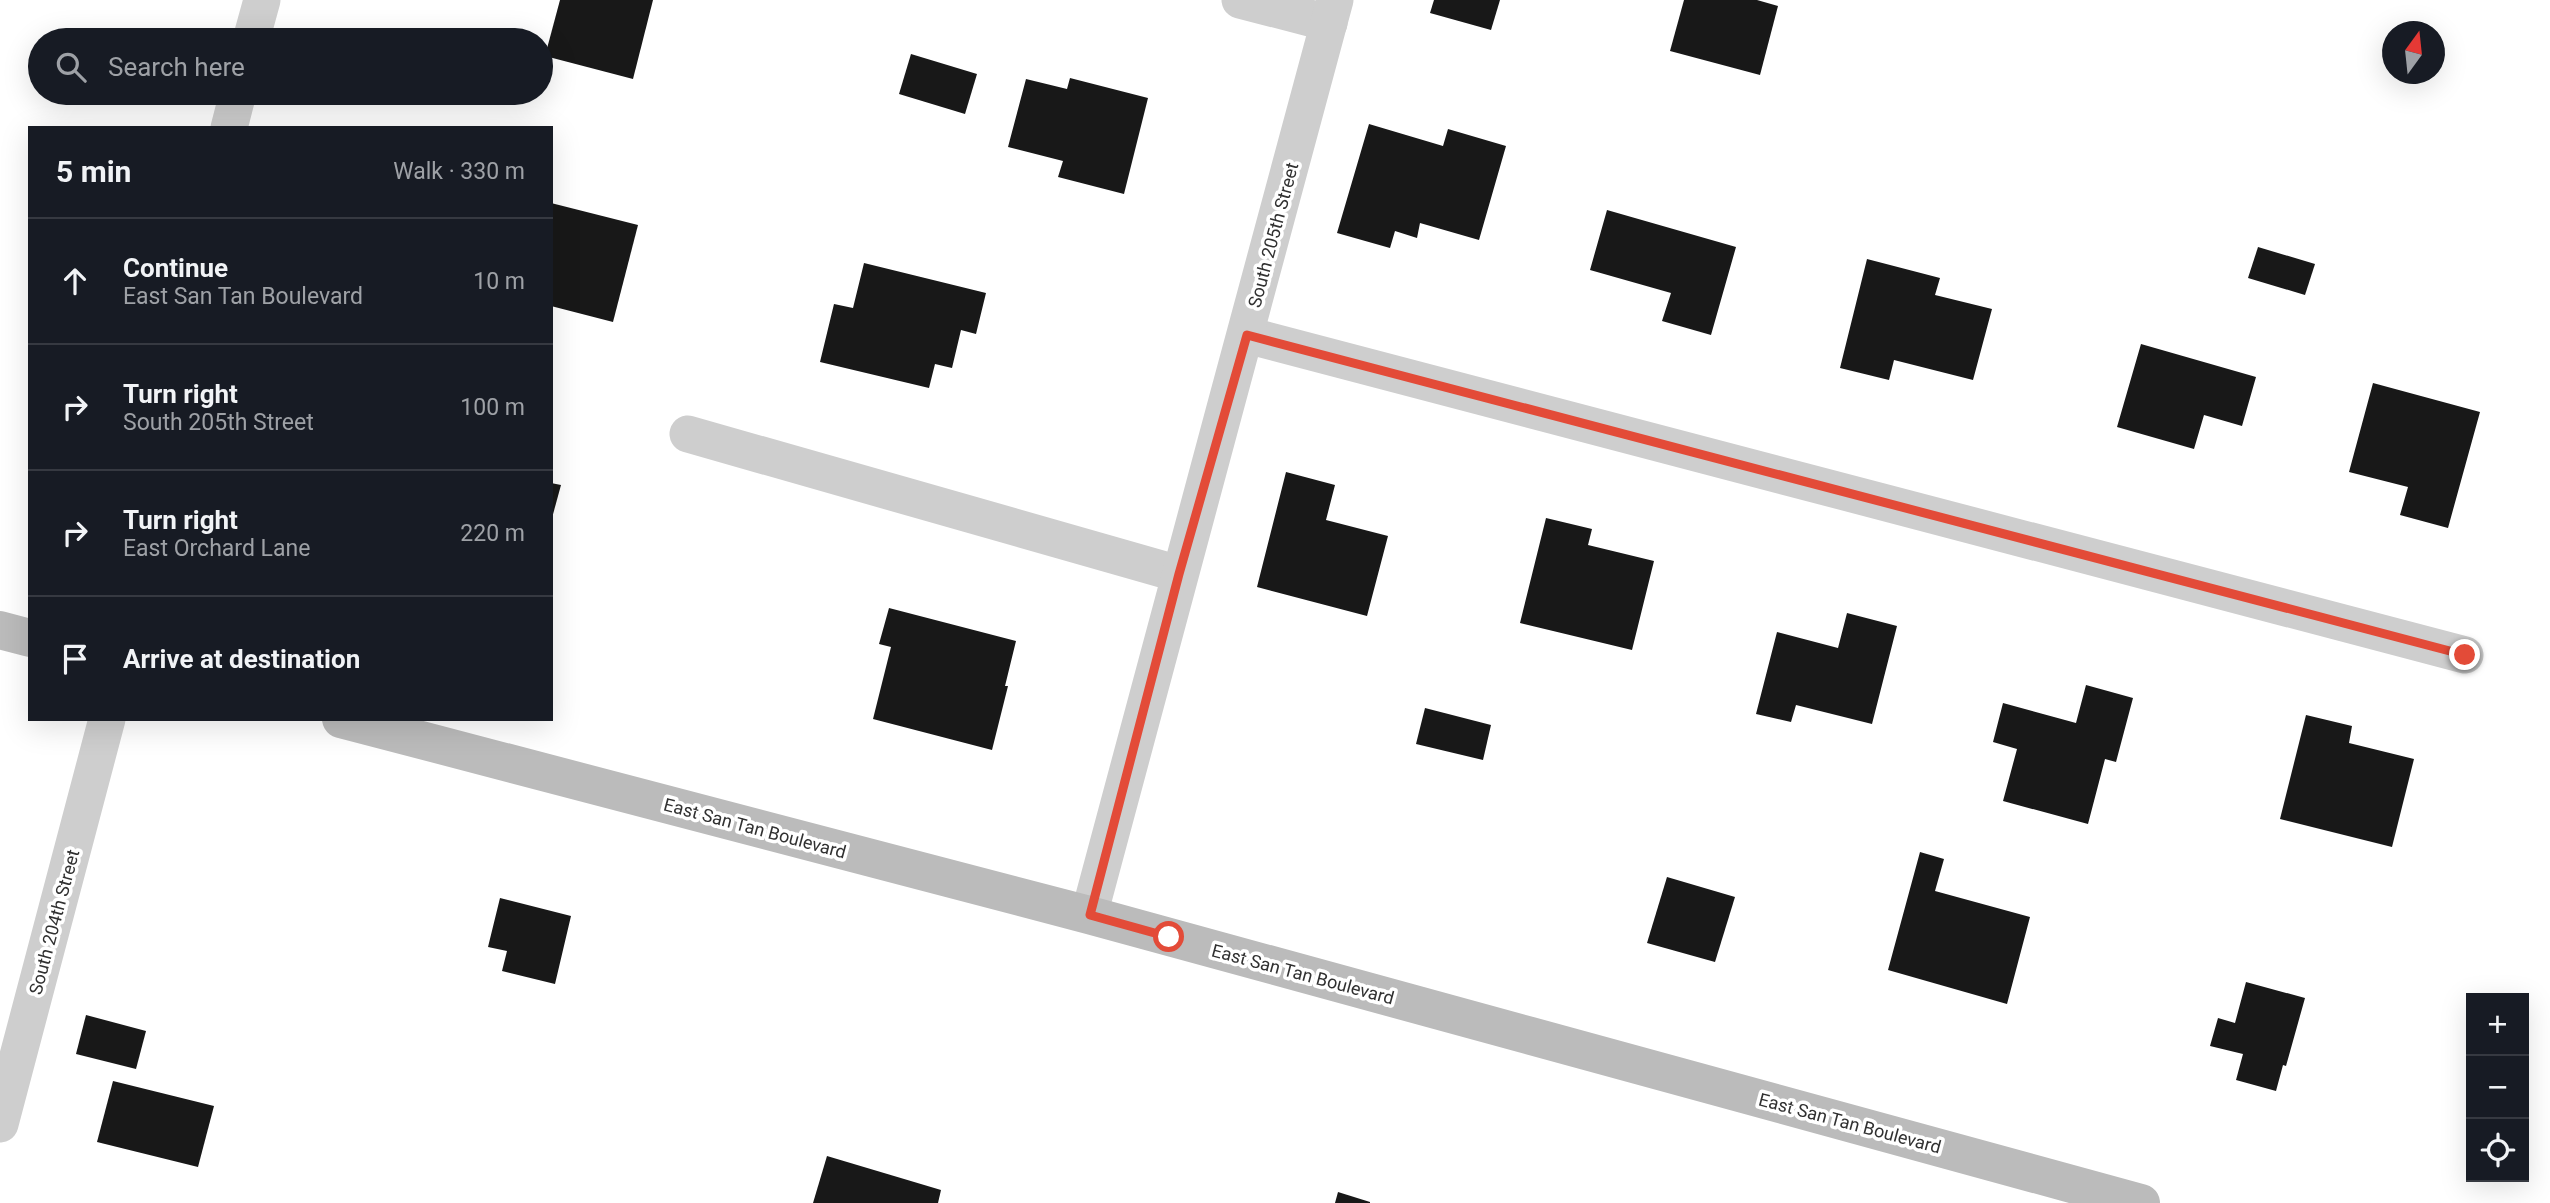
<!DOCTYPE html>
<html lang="en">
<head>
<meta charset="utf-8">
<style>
  :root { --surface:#171b24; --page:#242831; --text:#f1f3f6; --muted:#9ea1a6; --line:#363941 }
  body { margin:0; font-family:Roboto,sans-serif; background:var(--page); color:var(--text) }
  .controls { position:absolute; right:21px; bottom:21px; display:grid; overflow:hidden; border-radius:0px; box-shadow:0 7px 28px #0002 }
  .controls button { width:63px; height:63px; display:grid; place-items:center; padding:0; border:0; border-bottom:2px solid var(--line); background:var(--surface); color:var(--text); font:35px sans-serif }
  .compass { position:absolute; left:2382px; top:21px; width:63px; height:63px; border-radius:50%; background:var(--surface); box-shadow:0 7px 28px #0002; rotate:15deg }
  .stop { position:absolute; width:21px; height:21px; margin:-16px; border:5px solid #e34b38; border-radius:50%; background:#fff }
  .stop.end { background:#e34b38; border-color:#fff; box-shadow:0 2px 7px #0008 }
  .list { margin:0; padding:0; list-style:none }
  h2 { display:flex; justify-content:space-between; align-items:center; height:91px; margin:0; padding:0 28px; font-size:30px }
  h2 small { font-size:23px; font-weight:400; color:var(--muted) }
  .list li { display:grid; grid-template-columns:46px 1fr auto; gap:21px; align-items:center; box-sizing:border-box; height:126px; padding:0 28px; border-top:2px solid var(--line) }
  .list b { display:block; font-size:26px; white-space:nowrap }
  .list p { margin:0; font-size:23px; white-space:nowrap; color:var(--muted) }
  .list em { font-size:23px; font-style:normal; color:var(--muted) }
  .icon { flex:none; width:38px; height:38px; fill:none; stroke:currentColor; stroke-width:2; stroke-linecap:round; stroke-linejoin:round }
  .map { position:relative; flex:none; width:2550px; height:1203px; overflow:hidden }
  .search { position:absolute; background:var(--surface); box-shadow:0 7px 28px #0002; left:28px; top:28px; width:525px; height:77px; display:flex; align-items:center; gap:18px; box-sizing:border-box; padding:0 24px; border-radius:38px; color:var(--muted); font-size:26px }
  .panel { position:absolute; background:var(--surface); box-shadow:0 7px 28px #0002; left:28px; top:126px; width:525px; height:595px; border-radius:0px }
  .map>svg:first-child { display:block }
  .building { fill:#181818 }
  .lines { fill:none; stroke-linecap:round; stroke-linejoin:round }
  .street { stroke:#cecece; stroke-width:37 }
  .secondary { stroke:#bbb; stroke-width:38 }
  .route { stroke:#e34b38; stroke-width:9 }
  .labels { text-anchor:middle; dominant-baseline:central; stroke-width:7; stroke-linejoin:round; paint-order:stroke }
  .street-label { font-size:18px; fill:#313131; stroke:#fff }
</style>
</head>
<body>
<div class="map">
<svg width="2550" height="1203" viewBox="0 0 2550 1203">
  <rect width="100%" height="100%" fill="#fff"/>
  <g class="building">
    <polygon points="560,0 653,0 633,79 545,56"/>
    <polygon points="1434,0 1500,0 1491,30 1430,13"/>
    <polygon points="1684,0 1757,0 1778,6 1760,75 1670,51"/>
    <polygon points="911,54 977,74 965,114 899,94"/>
    <polygon points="1070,78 1148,98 1124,194 1058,177 1063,161 1008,147 1026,79 1067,89"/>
    <polygon points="1369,124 1443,146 1448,129 1506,146 1479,240 1420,223 1417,238 1395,231 1390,248 1337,233"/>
    <polygon points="551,203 638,225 613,322 551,306"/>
    <polygon points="1607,210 1736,247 1711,335 1662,321 1671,293 1590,270"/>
    <polygon points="2258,247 2315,264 2305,295 2248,278"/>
    <polygon points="1867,259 1940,278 1935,295 1992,309 1973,380 1894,360 1889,380 1840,368"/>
    <polygon points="864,263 986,293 976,334 961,330 952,368 935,364 929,388 820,362 834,304 853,308"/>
    <polygon points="2141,344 2256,377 2242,426 2204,415 2194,449 2117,427"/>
    <polygon points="2373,383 2480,412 2448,528 2400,515 2408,487 2349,472"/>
    <polygon points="1286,472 1335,485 1326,520 1388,536 1367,616 1257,587"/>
    <polygon points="551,483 561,485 552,518 551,518"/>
    <polygon points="1546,518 1592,529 1588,545 1654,561 1632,650 1520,623"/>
    <polygon points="889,608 1016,641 1005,686 1008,686 992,750 873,719 891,647 879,644"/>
    <polygon points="1847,613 1897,626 1872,724 1796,705 1791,722 1756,714 1777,632 1838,648"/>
    <polygon points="2086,685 2133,698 2116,762 2105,759 2088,824 2003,801 2017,749 1993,742 2003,703 2076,723"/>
    <polygon points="1425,708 1491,725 1483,760 1416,744"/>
    <polygon points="2306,715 2352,726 2349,743 2414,759 2392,847 2280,819"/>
    <polygon points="1920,852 1944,859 1935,891 2030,917 2007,1004 1888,970"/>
    <polygon points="1667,877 1735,897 1715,962 1647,943"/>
    <polygon points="500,898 571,916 555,984 502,971 507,951 488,947"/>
    <polygon points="2246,982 2305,998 2286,1066 2283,1065 2276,1091 2236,1080 2243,1054 2210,1046 2218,1018 2235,1023"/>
    <polygon points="86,1015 146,1031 136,1069 76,1054"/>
    <polygon points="113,1081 214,1106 198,1167 97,1142"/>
    <polygon points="827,1156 941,1190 938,1203 813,1203"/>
    <polygon points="1338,1192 1370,1202 1370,1203 1335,1203"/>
  </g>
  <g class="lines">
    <g class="street">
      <polyline points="1240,0 1329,23"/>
      <polyline points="251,40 262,0"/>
      <polyline points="229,128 238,93"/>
      <polyline points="1247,335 2465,655"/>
      <polyline points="688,434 1179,574"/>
      <path d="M 1089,915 C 1169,610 1254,305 1335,0"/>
      <polyline points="0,1124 107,719"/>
    </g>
    <g class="secondary">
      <polyline points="0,630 30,638"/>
      <polyline points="341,719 1089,915 2141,1203"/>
    </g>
  </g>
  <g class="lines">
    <polyline class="route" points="1169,937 1090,915 1179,574 1247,335 2465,655"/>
  </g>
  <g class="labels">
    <g class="street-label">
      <text transform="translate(1273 235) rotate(-75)">South 205th Street</text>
      <text transform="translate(755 828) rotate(15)">East San Tan Boulevard</text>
      <text transform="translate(54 922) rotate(-75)">South 204th Street</text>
      <text transform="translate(1303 974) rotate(15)">East San Tan Boulevard</text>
      <text transform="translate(1850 1123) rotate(15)">East San Tan Boulevard</text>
    </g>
  </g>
</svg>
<div class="controls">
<button>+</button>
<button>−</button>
<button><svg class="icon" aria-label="locate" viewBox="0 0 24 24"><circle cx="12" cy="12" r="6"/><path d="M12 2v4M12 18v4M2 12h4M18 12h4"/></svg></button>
</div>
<svg class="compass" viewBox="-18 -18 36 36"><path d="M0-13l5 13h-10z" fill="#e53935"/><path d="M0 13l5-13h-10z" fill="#9ea1a6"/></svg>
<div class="stop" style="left:1169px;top:937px"></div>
<div class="stop end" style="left:2465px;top:655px"></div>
<div class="search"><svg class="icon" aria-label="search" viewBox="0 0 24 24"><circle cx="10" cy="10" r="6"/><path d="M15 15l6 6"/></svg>Search here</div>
<section class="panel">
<h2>5 min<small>Walk · 330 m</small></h2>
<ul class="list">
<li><svg class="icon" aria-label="ahead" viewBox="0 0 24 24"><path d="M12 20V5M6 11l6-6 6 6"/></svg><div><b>Continue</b><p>East San Tan Boulevard</p></div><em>10 m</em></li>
<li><svg class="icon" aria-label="right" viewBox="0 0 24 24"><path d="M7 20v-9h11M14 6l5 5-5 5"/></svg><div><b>Turn right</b><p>South 205th Street</p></div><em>100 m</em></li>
<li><svg class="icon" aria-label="right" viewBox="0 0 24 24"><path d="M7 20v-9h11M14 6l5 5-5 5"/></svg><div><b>Turn right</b><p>East Orchard Lane</p></div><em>220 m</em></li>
<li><svg class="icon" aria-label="arrive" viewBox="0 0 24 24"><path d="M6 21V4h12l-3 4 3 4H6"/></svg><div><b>Arrive at destination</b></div></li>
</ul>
</section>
</div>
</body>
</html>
